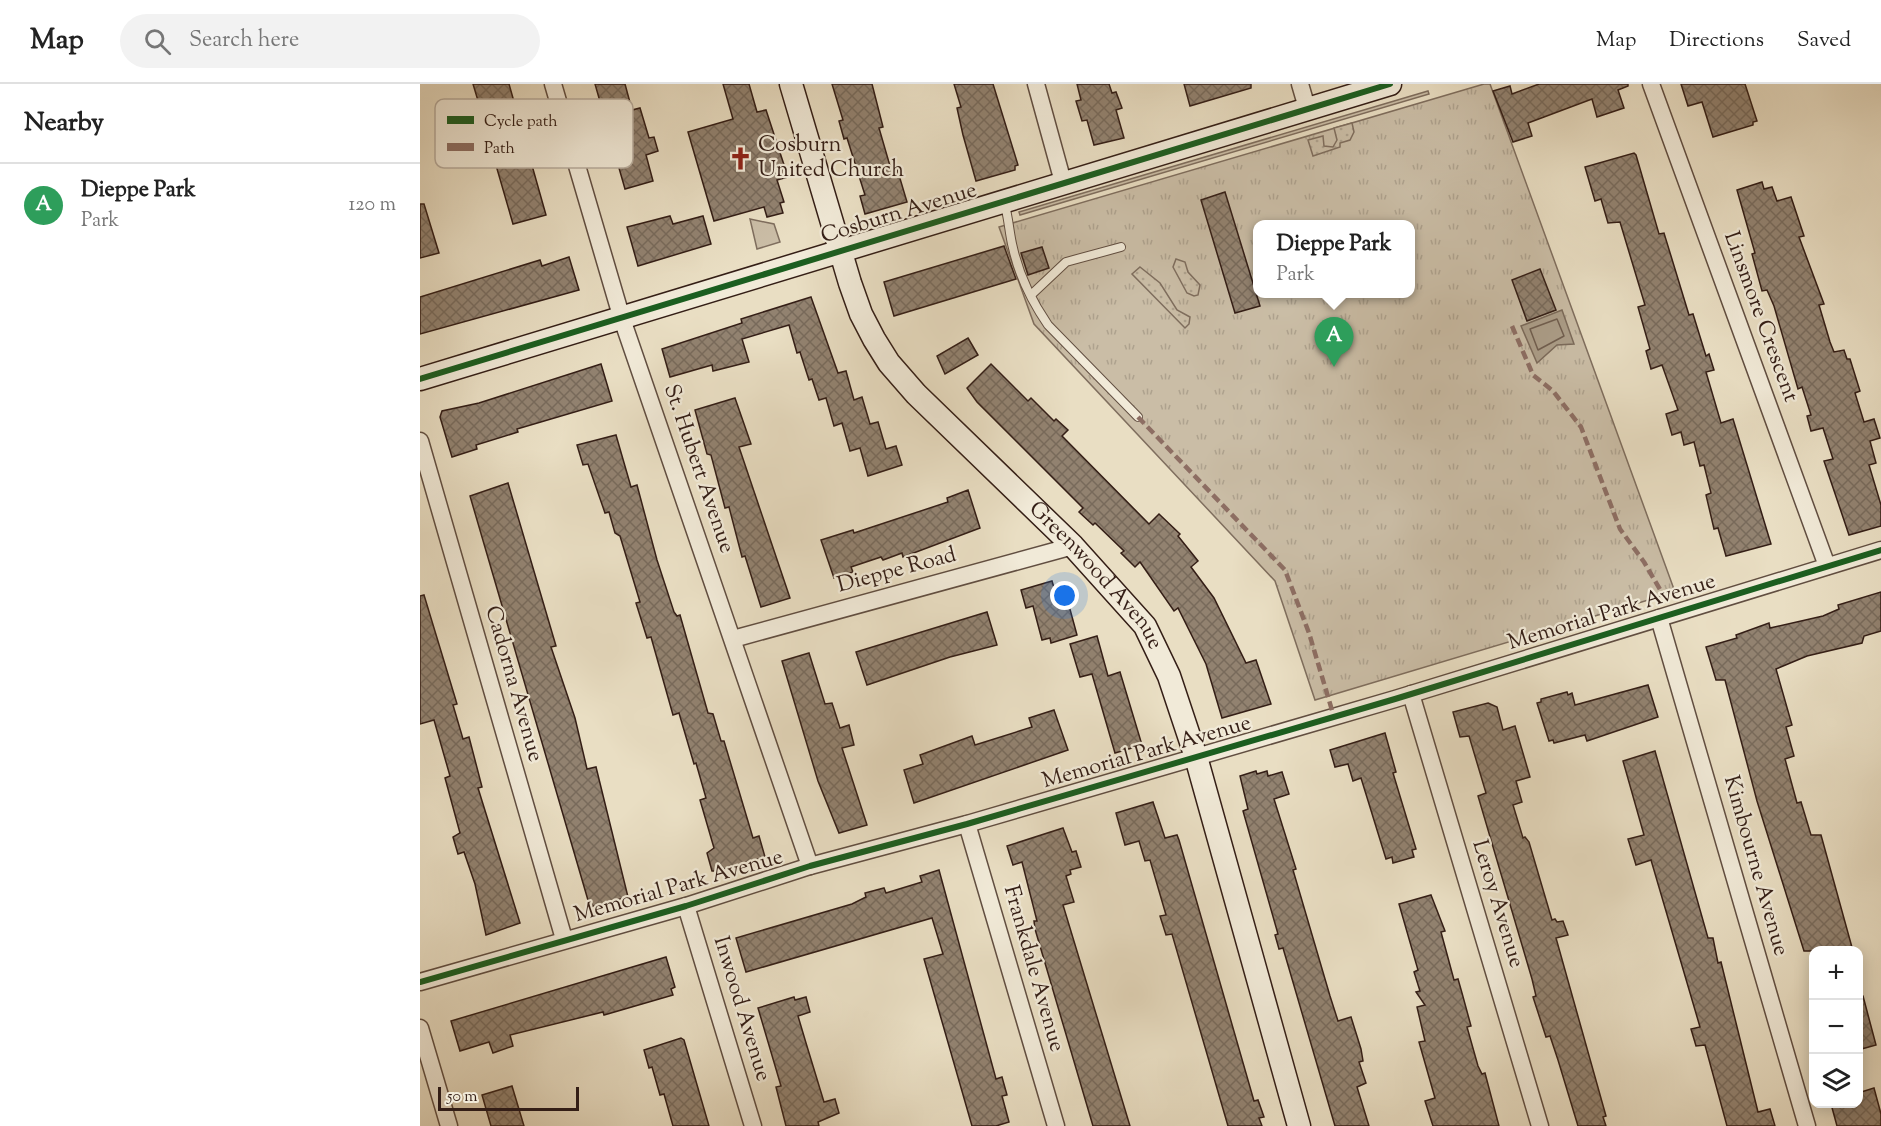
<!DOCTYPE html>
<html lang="en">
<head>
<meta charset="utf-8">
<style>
  :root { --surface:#fff; --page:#f2f2f2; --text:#222; --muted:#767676; --line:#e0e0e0; --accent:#0f766e }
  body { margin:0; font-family:"Sorts Mill Goudy",serif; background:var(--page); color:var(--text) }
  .controls { position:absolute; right:18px; bottom:18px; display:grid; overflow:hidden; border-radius:12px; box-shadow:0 3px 15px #0003 }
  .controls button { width:54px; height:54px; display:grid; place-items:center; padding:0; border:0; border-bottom:2px solid var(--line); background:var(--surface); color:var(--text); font:30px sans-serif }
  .scale { position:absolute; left:18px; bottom:15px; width:141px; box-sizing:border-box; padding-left:6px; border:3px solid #341e16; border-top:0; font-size:16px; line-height:21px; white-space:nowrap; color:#341e16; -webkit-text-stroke:4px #f1ead8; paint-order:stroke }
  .you { position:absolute; left:645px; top:512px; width:21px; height:21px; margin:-15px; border:4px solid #fff; border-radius:50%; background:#1a73e8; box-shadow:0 0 0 9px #1a73e833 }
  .badge { display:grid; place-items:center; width:39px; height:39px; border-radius:50%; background:var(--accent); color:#fff; font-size:20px; font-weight:700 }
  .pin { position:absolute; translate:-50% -50px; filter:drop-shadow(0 2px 3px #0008) }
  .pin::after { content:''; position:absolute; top:32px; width:21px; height:18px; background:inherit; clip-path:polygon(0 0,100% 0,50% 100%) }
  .popup { position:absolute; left:833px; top:136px; width:162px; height:78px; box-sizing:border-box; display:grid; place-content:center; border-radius:12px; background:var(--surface); filter:drop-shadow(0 2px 4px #0005); font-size:20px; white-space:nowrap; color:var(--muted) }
  .popup b { font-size:22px; color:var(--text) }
  .popup::after { content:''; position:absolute; left:50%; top:100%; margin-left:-12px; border:12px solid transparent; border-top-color:var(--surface) }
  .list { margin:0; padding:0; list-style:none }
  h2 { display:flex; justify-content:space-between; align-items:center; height:78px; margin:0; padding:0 24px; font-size:26px }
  h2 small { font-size:20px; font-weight:400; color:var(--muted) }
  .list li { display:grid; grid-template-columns:39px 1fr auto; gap:18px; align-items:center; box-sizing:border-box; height:84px; padding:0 24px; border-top:2px solid var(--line) }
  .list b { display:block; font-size:22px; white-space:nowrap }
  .list p { margin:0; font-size:20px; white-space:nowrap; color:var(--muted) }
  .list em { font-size:20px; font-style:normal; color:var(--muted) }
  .icon { flex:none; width:33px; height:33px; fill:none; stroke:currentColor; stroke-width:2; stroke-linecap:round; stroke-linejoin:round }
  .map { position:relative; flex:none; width:1461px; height:1042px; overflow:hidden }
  header { display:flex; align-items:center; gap:36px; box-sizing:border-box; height:84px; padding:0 30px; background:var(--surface); border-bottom:2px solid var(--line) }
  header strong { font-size:28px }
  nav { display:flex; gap:33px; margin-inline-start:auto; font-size:21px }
  .search { width:420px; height:54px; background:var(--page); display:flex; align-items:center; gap:15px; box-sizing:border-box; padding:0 21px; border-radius:33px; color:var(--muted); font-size:22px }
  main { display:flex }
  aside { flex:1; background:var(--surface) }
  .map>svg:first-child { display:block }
  .grass { fill:#cabda6; stroke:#7f6e5e; stroke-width:1.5 }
  .park { fill:url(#park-tufts); stroke:#7f6e5e; stroke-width:1.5; fill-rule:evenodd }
  .garden { fill:url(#garden-dots); stroke:#7f6e5e; stroke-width:1.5 }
  .water { fill:#ab9d88; stroke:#7b6a5a; stroke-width:1.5 }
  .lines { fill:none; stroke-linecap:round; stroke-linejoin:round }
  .shore { stroke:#705e4f; stroke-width:1.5 }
  .building { fill:url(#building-cross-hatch); stroke:#341e16; stroke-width:1.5 }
  .lane-casing { stroke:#614e41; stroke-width:10 }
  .street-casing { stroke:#614e41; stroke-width:19 }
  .secondary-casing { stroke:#341e16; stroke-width:25 }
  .lane { stroke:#f1ead8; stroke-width:8 }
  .street { stroke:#f1ead8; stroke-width:16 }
  .secondary { stroke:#f1ead8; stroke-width:22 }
  .quiet { stroke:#8d6e63; stroke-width:4.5; stroke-dasharray:9 4.5; stroke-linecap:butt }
  .cycleway-casing { stroke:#f1ead8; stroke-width:10 }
  .cycleway { stroke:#1b5e20; stroke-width:6 }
  .labels { text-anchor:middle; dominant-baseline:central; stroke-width:4.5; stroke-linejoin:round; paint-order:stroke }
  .poi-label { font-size:22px; fill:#341e16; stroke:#f1ead8; text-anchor:start }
  .street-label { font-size:22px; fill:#341e16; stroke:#f1ead8 }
  .key { fill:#f1ead8; stroke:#b8ad9e; stroke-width:1.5 }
  .key-label { font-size:16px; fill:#341e16 }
</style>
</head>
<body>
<header>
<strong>Map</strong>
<div class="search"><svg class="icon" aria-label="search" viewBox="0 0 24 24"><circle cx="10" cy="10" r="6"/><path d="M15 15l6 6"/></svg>Search here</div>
<nav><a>Map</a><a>Directions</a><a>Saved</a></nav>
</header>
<main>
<aside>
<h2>Nearby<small></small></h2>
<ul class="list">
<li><span class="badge" style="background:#2e9e5b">A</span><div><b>Dieppe Park</b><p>Park</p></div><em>120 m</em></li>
</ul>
</aside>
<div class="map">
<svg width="1461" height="1042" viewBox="0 0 1461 1042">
  <defs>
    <pattern id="park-tufts" width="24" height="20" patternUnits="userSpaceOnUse" patternTransform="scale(1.5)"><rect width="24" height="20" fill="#cabda6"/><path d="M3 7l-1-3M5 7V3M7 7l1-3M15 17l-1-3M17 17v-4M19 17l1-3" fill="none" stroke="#aea28e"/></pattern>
    <pattern id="garden-dots" width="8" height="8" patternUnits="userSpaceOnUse" patternTransform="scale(1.5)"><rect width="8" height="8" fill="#cabda6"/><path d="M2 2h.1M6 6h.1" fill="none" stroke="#aea28e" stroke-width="1.8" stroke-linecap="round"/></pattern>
    <pattern id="building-cross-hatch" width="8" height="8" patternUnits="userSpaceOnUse" patternTransform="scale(1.5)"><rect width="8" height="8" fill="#928270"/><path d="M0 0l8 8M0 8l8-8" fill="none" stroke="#786a5b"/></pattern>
  </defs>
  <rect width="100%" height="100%" fill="#e9dec3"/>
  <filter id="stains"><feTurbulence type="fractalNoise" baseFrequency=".00333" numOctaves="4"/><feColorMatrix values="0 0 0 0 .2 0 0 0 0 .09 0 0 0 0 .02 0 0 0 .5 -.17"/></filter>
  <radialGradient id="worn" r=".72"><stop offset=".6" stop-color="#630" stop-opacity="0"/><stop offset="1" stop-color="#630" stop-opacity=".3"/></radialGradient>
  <g class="grass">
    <polygon points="1008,7 1009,10 600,131 599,128"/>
    <polygon points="330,135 354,140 360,158 337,165"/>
  </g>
  <path class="park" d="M 1064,0 L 1070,0 L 1255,508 L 895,616 L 855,497 L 614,240 L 579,143 ZM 838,140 L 990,140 L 990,210 L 838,210 Z"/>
  <g class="garden">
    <polygon points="932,39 934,48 930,56 920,59 920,63 893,72 888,56 903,52 904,62 913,63 917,56 914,44"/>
    <polygon points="756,175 765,178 768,188 780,201 778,211 774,212 767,209 753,183"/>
    <polygon points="720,183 740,199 757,226 770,233 769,240 765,244 712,190"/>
  </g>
  <polygon class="water" points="1142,226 1154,260 1137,261 1117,279 1101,242"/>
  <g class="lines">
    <polygon class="shore" points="1137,235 1144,252 1118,266 1110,245"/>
  </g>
  <g class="building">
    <polygon points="53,0 89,0 126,131 93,140 62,33 35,40 31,28 59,20"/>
    <polygon points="175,0 205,0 212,26 220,24 229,54 234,53 238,67 226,71 233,97 205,105"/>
    <polygon points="303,0 329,0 337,28 346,26 368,93 357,96 364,118 360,119 363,129 347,133 344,123 294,137 268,48 313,35"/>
    <polygon points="412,0 452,0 463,43 459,44 470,82 476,81 487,118 445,130 440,112 445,111 427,54 424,55 419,37 423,36"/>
    <polygon points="534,0 573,0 598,81 595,82 595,86 556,97 543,51 537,24 541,23"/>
    <polygon points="657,0 689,0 692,9 696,8 702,24 696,26 704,54 674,61 667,36 662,37 656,17 661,16"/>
    <polygon points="764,0 831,0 831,4 770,22"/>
    <polygon points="1119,0 1208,0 1208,2 1198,6 1204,24 1177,33 1172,15 1108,39 1112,52 1093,58 1073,7 1090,2 1092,10"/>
    <polygon points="1261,0 1325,0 1337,37 1333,38 1333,41 1293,53 1282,18 1268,22"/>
    <polygon points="1214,69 1216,71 1239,150 1244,149 1269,231 1273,230 1286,272 1289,270 1294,286 1286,288 1301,339 1313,335 1351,460 1306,472 1298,444 1294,445 1286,411 1291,409 1284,381 1280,382 1274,358 1264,361 1261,348 1252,351 1246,330 1258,326 1242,281 1231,285 1226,267 1230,265 1218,223 1225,221 1206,158 1200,138 1188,139 1181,115 1175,117 1165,83"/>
    <polygon points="1342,98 1344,105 1352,103 1357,117 1371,113 1384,152 1379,153 1404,220 1399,221 1410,258 1414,268 1424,266 1427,275 1430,275 1440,307 1435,309 1444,338 1454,335 1460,354 1450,357 1456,379 1449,381 1461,421 1461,442 1429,451 1404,377 1413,375 1403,344 1391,347 1387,332 1391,331 1382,303 1378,305 1354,222 1347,206 1342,207 1332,170 1335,169 1317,106"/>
    <polygon points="805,108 840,222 815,229 781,116"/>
    <polygon points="0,120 4,120 19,169 0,174"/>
    <polygon points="250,132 253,140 283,132 291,160 218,182 207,143"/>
    <polygon points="584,162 596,195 474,232 464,198"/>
    <polygon points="622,163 629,184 608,191 601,169"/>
    <polygon points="149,173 159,206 0,250 0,213 120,176 122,182"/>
    <polygon points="1120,185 1136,226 1107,237 1092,196"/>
    <polygon points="391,213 418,289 426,287 434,316 442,313 450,340 458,338 466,365 476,362 482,381 448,392 440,364 430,367 422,339 414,342 406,314 399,316 392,295 389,296 380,268 377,269 369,241 322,255 329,278 293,287 292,281 250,293 242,265 322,239 321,235"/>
    <polygon points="548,254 558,271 525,290 517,272"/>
    <polygon points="181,280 192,317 97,345 98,348 56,361 57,365 32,373 20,333 22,327 59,319"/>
    <polygon points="571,280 608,317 611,314 634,337 636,335 648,346 642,352 729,440 739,430 760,450 758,452 778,477 771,483 794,514 826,579 836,576 851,620 802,634 786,580 758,524 754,527 720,478 715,483 701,469 704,467 675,439 673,441 659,428 663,424 557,318 547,304"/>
    <polygon points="315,314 331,360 319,363 370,514 341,523 325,472 322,473 309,423 305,424 291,371 287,370 275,326"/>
    <polygon points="196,351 211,403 217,401 237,476 254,528 257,532 260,531 288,629 293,630 301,657 304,657 333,754 339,752 345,773 297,787 292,787 287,769 294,764 280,716 286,714 276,679 274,680 259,629 253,631 231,553 227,554 216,519 220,518 200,452 195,449 189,428 185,429 168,380 163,381 157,361"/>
    <polygon points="88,399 136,562 131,563 155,634 167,685 176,683 208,813 170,823 50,412"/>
    <polygon points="548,406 560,444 483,473 482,469 463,476 461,473 431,483 433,488 414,494 401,456 433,446 434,449 528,418 527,414"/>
    <polygon points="632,497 639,520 648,518 657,551 631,559 630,554 622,556 613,522 606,524 601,506"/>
    <polygon points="1461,508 1461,547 1444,552 1442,559 1387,572 1356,585 1372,641 1366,643 1374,672 1365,675 1377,719 1381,718 1391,751 1401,751 1433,867 1384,867 1337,717 1305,596 1296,596 1286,563 1317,554 1316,551 1349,539 1350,544 1403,532 1419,525 1418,521"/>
    <polygon points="4,511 37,620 33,621 43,655 49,653 62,703 58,704 100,839 66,851 55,800 44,768 38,770 33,753 40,749 25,694 30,692 14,636 0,640 0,512"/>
    <polygon points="567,528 577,561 530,573 447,601 436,568"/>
    <polygon points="677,552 688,592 700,588 722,661 695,669 672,590 660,593 650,560"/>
    <polygon points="389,569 405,620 412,619 420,644 429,641 434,661 422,664 447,741 419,749 398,697 362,577"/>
    <polygon points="1228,601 1238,633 1167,657 1165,651 1134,659 1133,656 1129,657 1117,619 1121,618 1121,615 1147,608 1148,611 1152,609 1155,621"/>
    <polygon points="1068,619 1077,623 1083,646 1095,642 1110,693 1096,697 1102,718 1093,721 1103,754 1105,753 1109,758 1132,836 1135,835 1137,838 1143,837 1148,851 1136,854 1186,1032 1183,1033 1186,1042 1158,1042 1138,976 1130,952 1126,953 1113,913 1116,912 1112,895 1058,712 1066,709 1049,652 1040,653 1033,628"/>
    <polygon points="634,626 648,666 494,719 484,686 503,680 500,671 552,652 555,661 612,643 609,634"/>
    <polygon points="965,649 976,688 973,689 996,765 992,766 994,773 973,779 972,773 966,775 941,694 933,697 928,680 915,683 910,666"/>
    <polygon points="1235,667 1288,854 1293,854 1298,879 1301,878 1338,1028 1350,1025 1355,1042 1307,1042 1285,961 1276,962 1271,945 1280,943 1231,776 1216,781 1208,755 1224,751 1203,677"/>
    <polygon points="836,687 837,690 847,687 848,692 862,688 869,710 854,715 876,785 873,786 910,912 918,937 931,933 941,965 943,977 939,978 946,999 937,1003 949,1042 915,1042 863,864 859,865 855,851 858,850 823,727 828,725 820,692"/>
    <polygon points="733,718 745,754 757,751 759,756 834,1017 838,1016 844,1033 839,1034 842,1042 808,1042 752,850 746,851 740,832 746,831 730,776 725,777 719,757 705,761 696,729"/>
    <polygon points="643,744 652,768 656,767 661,783 650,786 651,790 646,792 654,818 643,821 710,1042 673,1042 615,845 614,837 617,837 602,778 593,781 587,762"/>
    <polygon points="519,786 576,995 582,993 587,1011 582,1012 589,1038 576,1042 552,1042 504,875 523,870 512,834 326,888 316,854 432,820 446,813 445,809 464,804 466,809 502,798 500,792"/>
    <polygon points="1011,811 1025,847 1021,848 1034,896 1038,895 1042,909 1051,942 1047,943 1058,982 1062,990 1065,989 1079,1042 1013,1042 1005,1017 1015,1014 999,958 1005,957 997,923 1005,921 996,908 1000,907 994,888 998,886 979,820"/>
    <polygon points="246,873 255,903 251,905 253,911 184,931 183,928 90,951 93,962 73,969 69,958 40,967 31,937"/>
    <polygon points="1443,912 1456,961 1438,966 1438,913"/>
    <polygon points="374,913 375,916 386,913 390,928 378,932 386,959 404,1018 415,1015 419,1029 398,1038 399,1042 366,1042 356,1003 361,1002 338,924"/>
    <polygon points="261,954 264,956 289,1042 253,1042 244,1010 240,1011 232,983 229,984 224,966"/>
    <polygon points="92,1002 104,1042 71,1042 62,1011"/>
    <polygon points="1454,1004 1461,1030 1461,1042 1417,1042 1411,1020 1438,1020 1438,1009"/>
  </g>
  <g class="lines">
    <defs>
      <g id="lane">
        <path d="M 584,118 C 589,134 589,149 593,164 C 599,191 613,219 628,241 L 718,333"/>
        <polyline points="611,211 646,178 701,163"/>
      </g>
      <g id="street">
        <polyline points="133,0 202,235 390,782"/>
        <polyline points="616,0 643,98"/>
        <polyline points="880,0 887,24"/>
        <polyline points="1231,0 1407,482"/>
        <polyline points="0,357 144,855"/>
        <polyline points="1239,534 1387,1042"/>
        <polyline points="313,555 653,462"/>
        <polyline points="991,610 1120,1042"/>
        <polyline points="547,740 636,1042"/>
        <polyline points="266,822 333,1042"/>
        <polyline points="0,898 266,822 390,782 547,740 975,615 1461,466"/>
        <polyline points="0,944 29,1042"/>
      </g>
      <g id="secondary">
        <path id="s1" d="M 371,0 L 430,199 L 441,230 L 454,255 L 469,279 L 496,310 L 653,462 L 725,542 L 749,592 L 776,673 L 879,1042"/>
        <polyline points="0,295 970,0"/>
      </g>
    </defs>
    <use href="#lane" class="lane-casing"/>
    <use href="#street" class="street-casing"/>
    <use href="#secondary" class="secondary-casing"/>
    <use href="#lane" class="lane"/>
    <use href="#street" class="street"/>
    <use href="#secondary" class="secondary"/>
    <g class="quiet">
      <polyline points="1092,242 1113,291 1133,307 1161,343 1200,445 1224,478 1245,514"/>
      <polyline points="718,333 865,486 889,549 914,633"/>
    </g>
    <defs>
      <g id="cycleway">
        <polyline points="0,295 970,0"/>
        <polyline points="0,898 266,822 390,782 547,740 975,615 1461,466"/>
      </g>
    </defs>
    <use href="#cycleway" class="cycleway-casing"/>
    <use href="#cycleway" class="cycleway"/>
  </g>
  <defs>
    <symbol id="church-bare" viewBox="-9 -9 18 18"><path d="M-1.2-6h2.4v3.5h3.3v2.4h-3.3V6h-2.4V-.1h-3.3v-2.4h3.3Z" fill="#8f2418" stroke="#f1ead8" stroke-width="2.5" paint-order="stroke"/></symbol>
  </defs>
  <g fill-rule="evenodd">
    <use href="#church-bare" x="304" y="58" width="33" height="33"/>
  </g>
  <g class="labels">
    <g class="poi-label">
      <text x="338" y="62">Cosburn<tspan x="338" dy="25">United Church</tspan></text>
    </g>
    <g class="street-label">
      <text transform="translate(479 130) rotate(-17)">Cosburn Avenue</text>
      <text transform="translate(1340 233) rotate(70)">Linsmore Crescent</text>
      <text transform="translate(278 385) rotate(71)">St. Hubert Avenue</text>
      <text transform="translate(477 487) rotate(-15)">Dieppe Road</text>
      <text stroke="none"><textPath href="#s1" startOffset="594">Greenwood Avenue</textPath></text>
      <text transform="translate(1192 529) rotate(-17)">Memorial Park Avenue</text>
      <text transform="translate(93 600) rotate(74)">Cadorna Avenue</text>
      <text transform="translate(727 669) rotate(-16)">Memorial Park Avenue</text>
      <text transform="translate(1335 782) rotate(74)">Kimbourne Avenue</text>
      <text transform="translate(259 803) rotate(-16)">Memorial Park Avenue</text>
      <text transform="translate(1077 820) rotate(73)">Leroy Avenue</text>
      <text transform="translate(613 885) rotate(74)">Frankdale Avenue</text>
      <text transform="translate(321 925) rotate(73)">Inwood Avenue</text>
    </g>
  </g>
  <rect x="15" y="15" width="198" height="69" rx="9" class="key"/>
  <rect x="27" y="32" width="27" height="8" fill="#1b5e20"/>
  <rect x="27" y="59" width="27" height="8" fill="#8d6e63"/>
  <g class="key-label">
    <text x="64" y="42">Cycle path</text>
    <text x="64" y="69">Path</text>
  </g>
  <rect width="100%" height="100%" filter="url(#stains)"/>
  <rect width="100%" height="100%" fill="url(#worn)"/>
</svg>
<div class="controls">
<button>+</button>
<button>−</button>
<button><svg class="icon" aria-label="layers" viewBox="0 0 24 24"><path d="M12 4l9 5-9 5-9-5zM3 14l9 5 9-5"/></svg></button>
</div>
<div class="scale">50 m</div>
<div class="you"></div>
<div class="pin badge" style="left:914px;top:283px;background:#2e9e5b">A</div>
<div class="popup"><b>Dieppe Park</b>Park</div>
</div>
</main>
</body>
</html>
